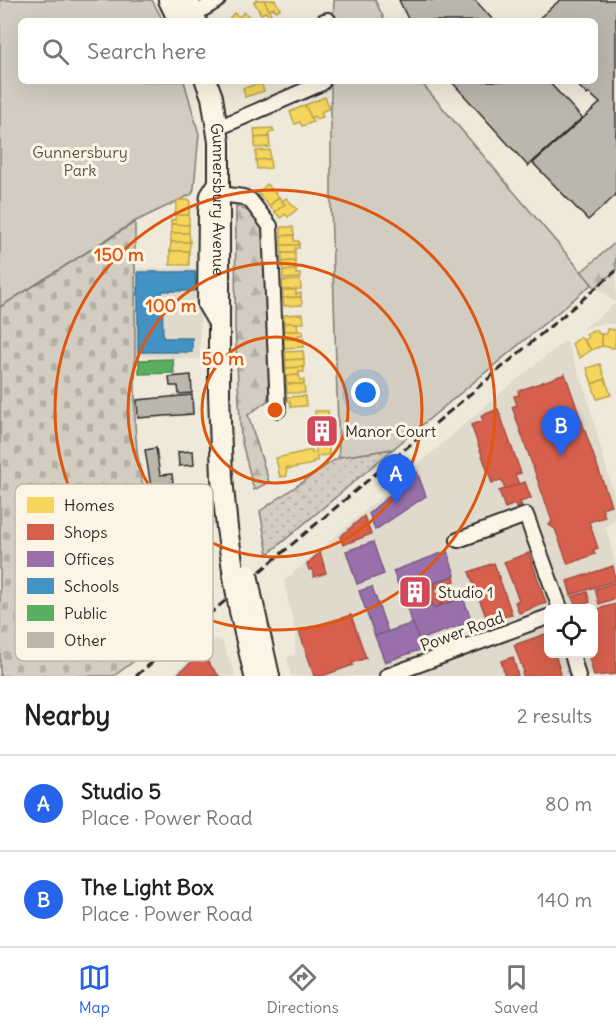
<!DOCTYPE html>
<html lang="en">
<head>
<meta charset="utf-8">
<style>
  :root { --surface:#fff; --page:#f6f6f6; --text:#222; --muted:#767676; --line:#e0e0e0; --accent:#2563eb }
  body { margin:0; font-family:Delius,sans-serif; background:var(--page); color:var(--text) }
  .controls { position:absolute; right:18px; bottom:18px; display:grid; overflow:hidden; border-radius:9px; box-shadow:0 6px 24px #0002 }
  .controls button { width:54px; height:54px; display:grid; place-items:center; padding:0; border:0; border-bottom:2px solid var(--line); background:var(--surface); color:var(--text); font:30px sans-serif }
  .you { position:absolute; left:366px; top:393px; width:21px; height:21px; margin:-15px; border:4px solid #fff; border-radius:50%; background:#1a73e8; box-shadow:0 0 0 9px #1a73e833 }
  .badge { display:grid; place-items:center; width:39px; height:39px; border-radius:50%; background:var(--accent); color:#fff; font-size:20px; font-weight:700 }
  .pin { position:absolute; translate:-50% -50px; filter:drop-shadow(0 2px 3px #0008) }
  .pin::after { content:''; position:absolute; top:32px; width:21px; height:18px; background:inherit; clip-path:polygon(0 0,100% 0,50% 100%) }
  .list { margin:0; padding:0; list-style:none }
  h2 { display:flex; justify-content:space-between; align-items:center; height:78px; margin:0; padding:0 24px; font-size:26px }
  h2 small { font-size:20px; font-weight:400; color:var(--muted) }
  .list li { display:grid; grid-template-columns:39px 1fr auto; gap:18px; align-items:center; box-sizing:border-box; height:96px; padding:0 24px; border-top:2px solid var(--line) }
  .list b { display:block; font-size:22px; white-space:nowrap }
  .list p { margin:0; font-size:20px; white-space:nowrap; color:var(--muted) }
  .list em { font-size:20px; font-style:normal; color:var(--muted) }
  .icon { flex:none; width:33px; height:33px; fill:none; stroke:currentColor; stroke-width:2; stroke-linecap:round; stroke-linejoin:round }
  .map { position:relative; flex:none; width:616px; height:676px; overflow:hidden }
  .search { position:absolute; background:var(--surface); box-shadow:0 6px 24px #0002; left:18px; right:18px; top:18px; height:66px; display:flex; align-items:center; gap:15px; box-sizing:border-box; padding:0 21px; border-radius:9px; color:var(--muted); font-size:22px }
  .sheet { height:270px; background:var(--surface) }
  nav { display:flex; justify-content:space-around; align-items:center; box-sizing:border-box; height:84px; border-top:2px solid var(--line); background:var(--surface); font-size:16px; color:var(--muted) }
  nav a { display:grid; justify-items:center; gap:3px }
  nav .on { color:var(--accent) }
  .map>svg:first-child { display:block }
  .built { fill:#e0dacc; fill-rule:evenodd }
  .grass { fill:url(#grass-dots); stroke:#7e7c76; stroke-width:1.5 }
  .forest { fill:url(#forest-firs); stroke:#7e7c76; stroke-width:1.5 }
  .cemetery { fill:url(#cemetery-stones); stroke:#7e7c76; stroke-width:1.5 }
  .park { fill:#d2cdc0; stroke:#7e7c76; stroke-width:1.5 }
  .homes { fill:#f6d55c; stroke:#b9a24d; stroke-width:1.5 }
  .shops { fill:#d6604d; stroke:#a35043; stroke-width:1.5 }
  .offices { fill:#9970ab; stroke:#785b85; stroke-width:1.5 }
  .schools { fill:#4393c3; stroke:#3c7495; stroke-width:1.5 }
  .public { fill:#5aae61; stroke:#4c8751; stroke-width:1.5 }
  .building { fill:#bcb7ac; stroke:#2b2b2b; stroke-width:1.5 }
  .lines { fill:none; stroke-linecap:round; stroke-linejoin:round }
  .minor-casing { stroke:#2b2b2b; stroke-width:18 }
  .highway-casing { stroke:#2b2b2b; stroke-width:24 }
  .minor { stroke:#fcf5e5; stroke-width:14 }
  .highway { stroke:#fcf5e5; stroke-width:20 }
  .rail { stroke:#2b2b2b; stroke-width:3; stroke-dasharray:9 4.5; stroke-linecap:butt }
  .highway-bridge-casing { stroke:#2b2b2b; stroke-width:24; stroke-linecap:butt }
  .highway-bridge { stroke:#fcf5e5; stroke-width:20 }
  .ring { fill:none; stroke:#df570e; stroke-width:3 }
  .labels { text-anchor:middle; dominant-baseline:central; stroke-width:6; stroke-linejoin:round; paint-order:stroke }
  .park-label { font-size:16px; fill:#555450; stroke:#fcf5e5 }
  .street-label { font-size:16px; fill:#2b2b2b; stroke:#fcf5e5 }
  .poi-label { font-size:16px; fill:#2b2b2b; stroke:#fcf5e5; text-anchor:start }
  .key { fill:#fcf5e5; stroke:#bdb8ad; stroke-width:1.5 }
  .key-label { font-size:16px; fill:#2b2b2b }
  .centre { fill:#df570e; stroke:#fcf5e5; stroke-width:3 }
  .ring-label { font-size:18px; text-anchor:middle; font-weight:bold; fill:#df570e; stroke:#fcf5e5; stroke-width:6; stroke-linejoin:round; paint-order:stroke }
</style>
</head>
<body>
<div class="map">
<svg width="616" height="676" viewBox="0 0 616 676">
  <defs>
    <pattern id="grass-dots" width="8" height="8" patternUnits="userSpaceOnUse" patternTransform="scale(1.5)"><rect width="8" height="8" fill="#d2cdc0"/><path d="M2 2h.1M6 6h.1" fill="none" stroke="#b4b0a5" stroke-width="1.8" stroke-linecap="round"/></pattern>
    <pattern id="forest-firs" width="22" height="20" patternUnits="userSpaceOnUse" patternTransform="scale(1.5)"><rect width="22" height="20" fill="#d2cdc0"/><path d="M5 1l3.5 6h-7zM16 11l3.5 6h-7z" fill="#b4b0a5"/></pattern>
    <pattern id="cemetery-stones" width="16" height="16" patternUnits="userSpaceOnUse" patternTransform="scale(1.5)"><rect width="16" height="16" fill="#d2cdc0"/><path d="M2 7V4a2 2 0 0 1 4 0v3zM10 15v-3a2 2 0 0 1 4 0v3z" fill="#b4b0a5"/></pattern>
  </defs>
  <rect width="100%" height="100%" fill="#efe9da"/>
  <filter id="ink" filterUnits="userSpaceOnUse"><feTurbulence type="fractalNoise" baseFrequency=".0167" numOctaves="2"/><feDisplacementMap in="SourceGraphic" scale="12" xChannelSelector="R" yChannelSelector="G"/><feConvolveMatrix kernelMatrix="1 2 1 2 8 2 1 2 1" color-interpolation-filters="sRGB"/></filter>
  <g filter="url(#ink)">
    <g class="built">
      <polygon points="616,264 616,324 600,324 583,329 616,303 592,284"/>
      <polygon points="200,268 200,359 134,356 134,269"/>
      <path d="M 566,340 L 584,386 L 616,503 L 616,517 L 606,527 L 616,567 L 616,676 L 291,676 L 287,658 L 295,654 L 295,631 L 284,581 L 498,395 ZM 548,608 L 594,608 L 594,654 L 548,654 Z"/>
      <polygon points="215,639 222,641 236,676 171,676"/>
    </g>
    <polygon class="grass" points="393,449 268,554 260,511 339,457"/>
    <g class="forest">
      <polygon points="236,206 251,212 264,228 271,387 267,401 248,415 269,482 254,490 241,439 235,326"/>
      <polygon points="616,242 616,270 595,288 581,272"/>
    </g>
    <polygon class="cemetery" points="135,222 135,424 137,451 151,535 205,528 212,598 162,640 114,676 0,676 0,307"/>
    <g class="park">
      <polygon points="0,0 152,0 163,21 21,21 21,81 184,81 199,134 194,188 192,194 134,222 0,307"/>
      <polygon points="334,0 375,0 385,21 333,21"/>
      <polygon points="331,81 420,81 592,284 393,449 339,457 331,206"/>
    </g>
    <g class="homes">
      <polygon points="257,0 264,0 271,14 268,16 266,12 261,14 254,2"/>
      <polygon points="264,0 275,0 280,9 276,11 274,8 269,10"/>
      <polygon points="244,12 250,17 246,21 227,21 234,13 240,17"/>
      <polygon points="261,83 264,91 245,97 243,88"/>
      <polygon points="325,97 330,108 321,112 323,117 316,119 314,116 311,118 305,105"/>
      <polygon points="305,105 313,122 302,126 300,122 295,124 290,112"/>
      <polygon points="273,128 274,132 269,133 269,137 255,138 254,129"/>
      <polygon points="269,137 270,147 255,148 255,138"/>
      <polygon points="270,150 270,159 256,160 256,151"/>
      <polygon points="270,159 271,168 257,169 256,160"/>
      <polygon points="267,184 279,197 269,206 258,193"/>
      <polygon points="279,197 285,204 275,212 269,206"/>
      <polygon points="286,198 297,209 288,217 285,214 281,218 275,212 285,204 282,201"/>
      <polygon points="177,200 190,200 189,215 175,215"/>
      <polygon points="175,215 189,215 189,225 171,224 171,220 175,220"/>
      <polygon points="171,224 189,225 189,233 171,233"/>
      <polygon points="281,227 293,227 294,235 281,236"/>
      <polygon points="171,233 189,233 190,242 171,242"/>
      <polygon points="294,235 294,241 299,241 299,245 281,245 281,236"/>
      <polygon points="171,242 190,242 189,251 170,251"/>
      <polygon points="281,245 299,245 299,248 295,248 295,253 282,253"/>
      <rect x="170" y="251" width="19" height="14"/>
      <polygon points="282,253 295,253 295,261 282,262"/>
      <polygon points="295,261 296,270 283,271 282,262"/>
      <polygon points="296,270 296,274 300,274 300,278 283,279 283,271"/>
      <polygon points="300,280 301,289 283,290 282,281"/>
      <polygon points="283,290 296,290 296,294 301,293 301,297 283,298"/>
      <polygon points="301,297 302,305 284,306 283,298"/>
      <polygon points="303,314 304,323 284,323 284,315"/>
      <polygon points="284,323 297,323 298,331 284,331"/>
      <polygon points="607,329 616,330 615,348 602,346 601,334 606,334"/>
      <polygon points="597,330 599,334 601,334 602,346 591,350 584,340 588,338 586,334"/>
      <polygon points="284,331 303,331 303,335 298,335 298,339 284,339"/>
      <polygon points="581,337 591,350 580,358 572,344"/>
      <polygon points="284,339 304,339 304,347 284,348"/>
      <polygon points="303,351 304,359 286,360 285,352"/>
      <polygon points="286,360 304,359 304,367 286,368"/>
      <polygon points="600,364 605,379 592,384 587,368"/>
      <polygon points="304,367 304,372 299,372 299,375 286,376 286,368"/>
      <polygon points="299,375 300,380 304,380 304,384 287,384 286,376"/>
      <polygon points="605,379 611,395 597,399 592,384"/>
      <polygon points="287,384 304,384 305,393 287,393"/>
      <polygon points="305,396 306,406 291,407 290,401 287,401 287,397"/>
      <polygon points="315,411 328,411 329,455 317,456 317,461 313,461 313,464 288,469 288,467 286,468 287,476 280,477 276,458 312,450 312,453 316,453"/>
    </g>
    <g class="shops">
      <polygon points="565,374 611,505 602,508 605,517 589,522 598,548 593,550 595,554 568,564 555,529 549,525 552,521 512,407 517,405 514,396 519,395 518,391"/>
      <polygon points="498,409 521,473 515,475 519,484 505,489 502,480 492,483 471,425 483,421 481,416"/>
      <polygon points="525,482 531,498 520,502 522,506 516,508 515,504 505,508 499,491"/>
      <polygon points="364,516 371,534 343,545 340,537"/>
      <polygon points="320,552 326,573 314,577 312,569 309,570 307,564"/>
      <polygon points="529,553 546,603 519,613 515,602 519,600 504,562"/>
      <polygon points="494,563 512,614 488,622 469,572"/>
      <polygon points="613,566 616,580 571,595 567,581"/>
      <polygon points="454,576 455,581 436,588 434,583"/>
      <polygon points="616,582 616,598 599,604 595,589"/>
      <polygon points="433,584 441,606 434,608 426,586"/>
      <polygon points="587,592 590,602 576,607 572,597"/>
      <polygon points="455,594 457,600 442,605 440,599"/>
      <polygon points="616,604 616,674 594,676 588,654 594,654 594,610"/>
      <polygon points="351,615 366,658 352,663 353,665 322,676 314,676 299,631"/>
      <polygon points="548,633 548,654 555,654 561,674 554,676 523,676 522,673 524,672 514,645"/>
      <polygon points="201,654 219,676 175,676"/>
      <polygon points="513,657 518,676 505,676 501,661"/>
    </g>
    <g class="offices">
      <polygon points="417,472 426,496 375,530 369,513"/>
      <polygon points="373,542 384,574 357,584 346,551"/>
      <polygon points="447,551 455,575 426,586 434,608 463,598 472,621 419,640 393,571"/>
      <polygon points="372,587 388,632 375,636 359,591"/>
      <polygon points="413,623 422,649 385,662 375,636"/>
    </g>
    <polygon class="schools" points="138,272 195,272 196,291 162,291 163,338 192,338 192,352 138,352"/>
    <polygon class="public" points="173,359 174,373 139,374 139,360"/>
    <g class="building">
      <polygon points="399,0 475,0 494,21 409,21"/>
      <polygon points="560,0 616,0 616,195 588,220 533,163 600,103 589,93 587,95 574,81 595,81 595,21 536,21"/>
      <polygon points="451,81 548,81 582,118 528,166"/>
      <polygon points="191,375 192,393 179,394 178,386 170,386 169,377"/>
      <polygon points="192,395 193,414 138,418 137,400"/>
      <polygon points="156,448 160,475 172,474 173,483 151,486 145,450"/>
      <polygon points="193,451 194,465 179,466 178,452"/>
    </g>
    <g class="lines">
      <defs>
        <g id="minor">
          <polyline points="193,15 218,0"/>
          <polyline points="324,21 328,20"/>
          <polyline points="227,124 322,83"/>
          <polyline points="228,195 243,197 250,200 270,226 278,410"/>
          <polyline points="218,327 205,305 206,211 208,195 218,179"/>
          <polyline points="458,540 526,515 560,608"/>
          <polyline points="572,654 578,676"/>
          <polyline points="387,676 548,617"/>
        </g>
        <g id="highway">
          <polyline points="169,0 179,21"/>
          <polyline points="188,0 196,21"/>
          <path id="s1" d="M 206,81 L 212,97 L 219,142 L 219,393 L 222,478 L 227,528 L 235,583"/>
          <polyline points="252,600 269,676"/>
          <polyline points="240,611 255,676"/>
        </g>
      </defs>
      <use href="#minor" class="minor-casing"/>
      <use href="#highway" class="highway-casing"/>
      <use href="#minor" class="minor"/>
      <use href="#highway" class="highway"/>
      <polyline class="rail" points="136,676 616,271"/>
      <defs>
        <g id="highway-bridge">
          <polyline points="247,574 252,600"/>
          <polyline points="235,583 240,611"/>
        </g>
      </defs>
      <use href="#highway-bridge" class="highway-bridge-casing"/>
      <use href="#highway-bridge" class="highway-bridge"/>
    </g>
  </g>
  <g class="ring">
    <circle cx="275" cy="410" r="73"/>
    <circle cx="275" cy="410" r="147"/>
    <circle cx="275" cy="410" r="220"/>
  </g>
  <defs>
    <symbol id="building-square" viewBox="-11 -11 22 22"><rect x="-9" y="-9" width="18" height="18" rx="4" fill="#d1495b" stroke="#fcf5e5"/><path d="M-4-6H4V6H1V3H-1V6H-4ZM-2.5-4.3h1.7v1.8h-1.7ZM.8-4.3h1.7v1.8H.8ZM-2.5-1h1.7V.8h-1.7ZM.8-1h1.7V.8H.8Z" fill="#fff"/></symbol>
  </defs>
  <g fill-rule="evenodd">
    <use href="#building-square" x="303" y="412" width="38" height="38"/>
    <use href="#building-square" x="396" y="573" width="38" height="38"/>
  </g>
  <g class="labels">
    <g class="park-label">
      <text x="80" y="152">Gunnersbury<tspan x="80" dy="18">Park</tspan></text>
    </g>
    <g class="street-label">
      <text stroke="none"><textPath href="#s1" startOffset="120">Gunnersbury Avenue</textPath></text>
      <text transform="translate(462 631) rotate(-20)">Power Road</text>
    </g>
    <g class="poi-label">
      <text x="345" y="431">Manor Court</text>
      <text x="438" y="592">Studio 1</text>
    </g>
  </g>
  <rect x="15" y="484" width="198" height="177" rx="9" class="key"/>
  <rect x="27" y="497" width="27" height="16" fill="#f6d55c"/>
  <rect x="27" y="524" width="27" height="16" fill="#d6604d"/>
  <rect x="27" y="551" width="27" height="16" fill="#9970ab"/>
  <rect x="27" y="578" width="27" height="16" fill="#4393c3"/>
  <rect x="27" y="605" width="27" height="16" fill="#5aae61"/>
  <rect x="27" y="632" width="27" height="16" fill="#bcb7ac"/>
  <g class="key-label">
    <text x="64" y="511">Homes</text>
    <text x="64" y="538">Shops</text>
    <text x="64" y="565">Offices</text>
    <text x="64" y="592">Schools</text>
    <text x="64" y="619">Public</text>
    <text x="64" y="646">Other</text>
  </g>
  <circle cx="275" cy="410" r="9" class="centre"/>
  <g class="ring-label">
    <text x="119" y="261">150 m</text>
    <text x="171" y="312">100 m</text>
    <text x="223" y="365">50 m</text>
  </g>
</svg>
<div class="controls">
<button><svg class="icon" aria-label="locate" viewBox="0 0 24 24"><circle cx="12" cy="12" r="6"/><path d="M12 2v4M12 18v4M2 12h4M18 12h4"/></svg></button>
</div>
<div class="you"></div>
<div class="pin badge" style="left:396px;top:504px">A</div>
<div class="pin badge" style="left:561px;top:456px">B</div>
<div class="search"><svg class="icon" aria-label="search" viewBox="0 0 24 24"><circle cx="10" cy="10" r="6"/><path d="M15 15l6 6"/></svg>Search here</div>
</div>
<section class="sheet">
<h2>Nearby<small>2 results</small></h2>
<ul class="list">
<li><span class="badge">A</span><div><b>Studio 5</b><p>Place · Power Road</p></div><em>80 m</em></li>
<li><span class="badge">B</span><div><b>The Light Box</b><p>Place · Power Road</p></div><em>140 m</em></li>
</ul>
</section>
<nav>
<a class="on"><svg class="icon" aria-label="map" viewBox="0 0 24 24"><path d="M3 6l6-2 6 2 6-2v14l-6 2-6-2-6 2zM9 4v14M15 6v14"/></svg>Map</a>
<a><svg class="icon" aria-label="directions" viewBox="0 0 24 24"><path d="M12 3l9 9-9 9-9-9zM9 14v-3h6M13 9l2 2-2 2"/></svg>Directions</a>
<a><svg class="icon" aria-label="saved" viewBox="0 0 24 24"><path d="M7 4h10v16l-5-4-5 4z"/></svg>Saved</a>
</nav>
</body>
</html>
